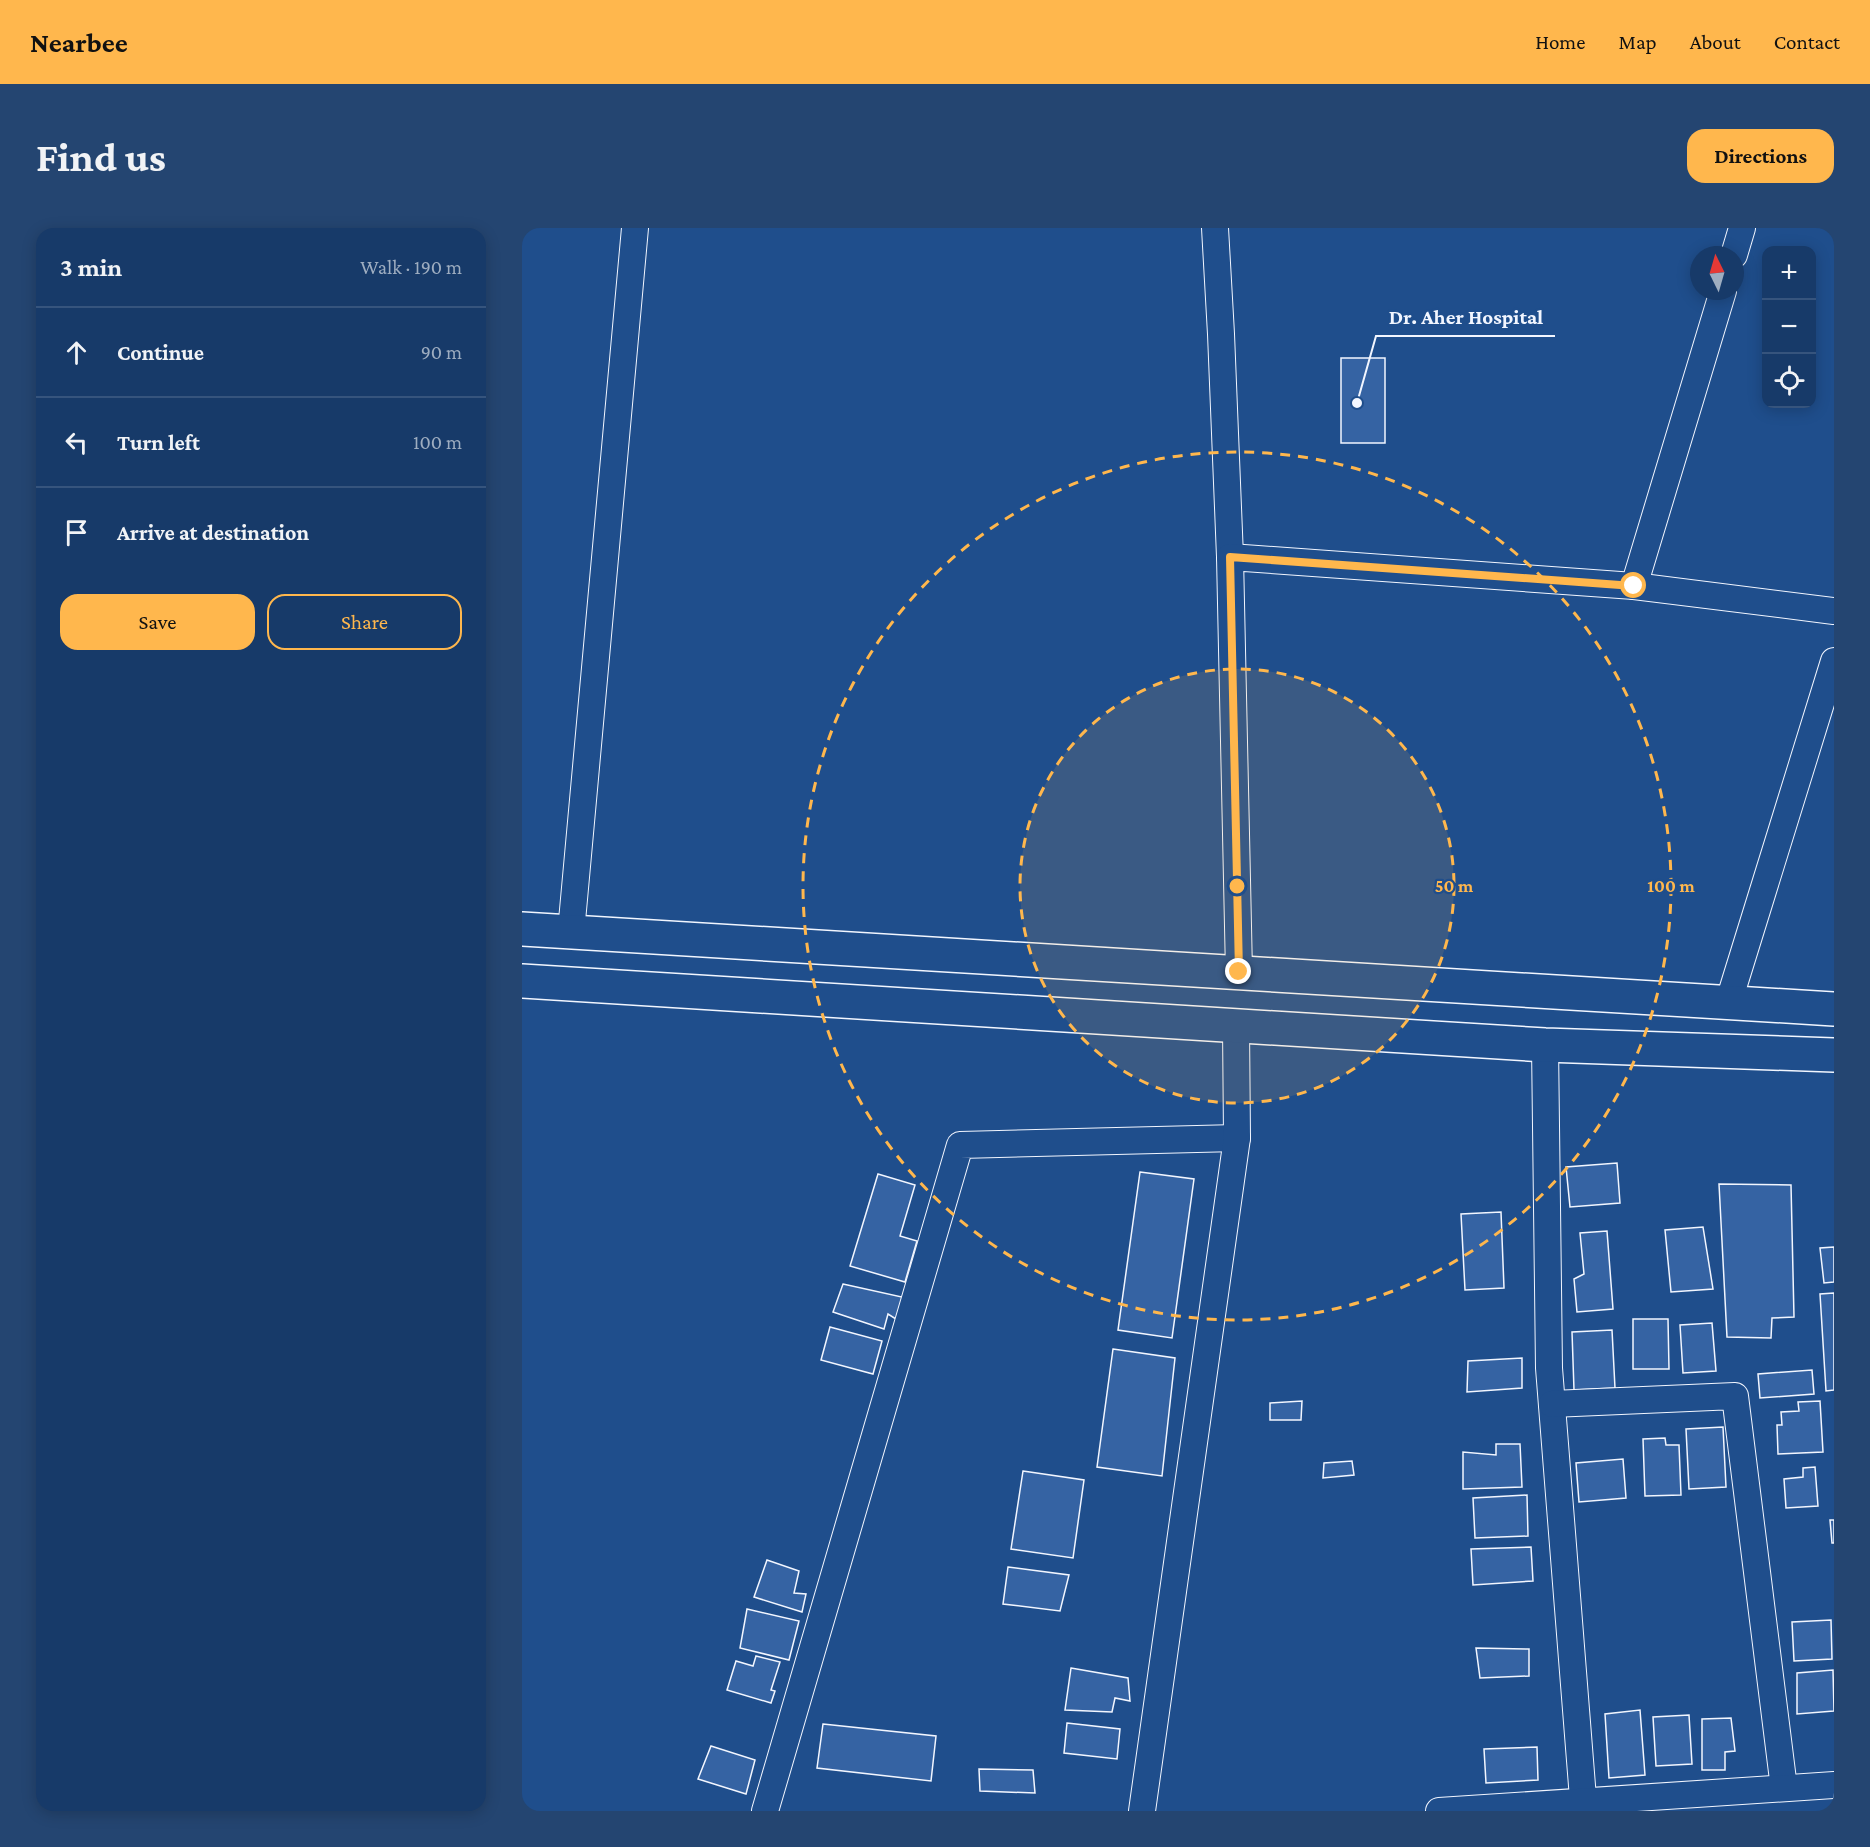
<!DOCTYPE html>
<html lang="en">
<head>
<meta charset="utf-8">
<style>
  :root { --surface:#173a69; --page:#244571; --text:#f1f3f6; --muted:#9eadc0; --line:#36547d; --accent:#ffb74d }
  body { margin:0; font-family:"Crimson Pro",serif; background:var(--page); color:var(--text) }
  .controls { position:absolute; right:18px; top:18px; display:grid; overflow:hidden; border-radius:12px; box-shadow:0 3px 15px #0003 }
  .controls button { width:54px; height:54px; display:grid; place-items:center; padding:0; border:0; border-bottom:2px solid var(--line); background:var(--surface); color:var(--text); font:30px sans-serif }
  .compass { position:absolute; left:1168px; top:18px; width:54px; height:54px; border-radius:50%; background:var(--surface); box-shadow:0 3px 15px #0003; rotate:355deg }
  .stop { position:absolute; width:18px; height:18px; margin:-14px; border:4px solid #ffb74d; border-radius:50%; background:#fff }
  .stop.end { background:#ffb74d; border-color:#fff; box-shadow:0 2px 6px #0008 }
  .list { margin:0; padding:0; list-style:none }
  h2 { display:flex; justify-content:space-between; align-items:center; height:78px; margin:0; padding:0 24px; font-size:26px }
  h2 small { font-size:20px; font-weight:400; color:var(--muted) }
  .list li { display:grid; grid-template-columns:39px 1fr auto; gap:18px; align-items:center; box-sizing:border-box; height:90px; padding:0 24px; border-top:2px solid var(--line) }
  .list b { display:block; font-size:22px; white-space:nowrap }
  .list em { font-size:20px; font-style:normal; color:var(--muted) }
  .actions { display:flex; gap:12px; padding:18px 24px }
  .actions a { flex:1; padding:14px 0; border:2px solid var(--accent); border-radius:18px; text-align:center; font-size:21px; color:var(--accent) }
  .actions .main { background:var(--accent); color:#111 }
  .icon { flex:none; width:33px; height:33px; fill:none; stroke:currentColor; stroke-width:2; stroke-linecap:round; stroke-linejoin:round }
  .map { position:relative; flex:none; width:1312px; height:1583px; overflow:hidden; border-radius:18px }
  header { display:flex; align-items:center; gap:36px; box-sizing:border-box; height:84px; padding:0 30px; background:var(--accent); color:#111 }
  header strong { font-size:28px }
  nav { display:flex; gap:33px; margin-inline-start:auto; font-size:21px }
  .intro { display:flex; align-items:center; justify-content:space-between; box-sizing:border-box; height:144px; padding:0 36px }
  h1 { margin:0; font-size:42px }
  .button { padding:15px 27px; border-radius:18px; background:var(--accent); color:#111; font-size:21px; font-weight:700 }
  main { display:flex; gap:36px; padding:0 36px }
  aside { flex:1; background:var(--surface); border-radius:18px; box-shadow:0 3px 15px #0003 }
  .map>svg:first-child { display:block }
  .building { fill:#3563a3; stroke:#f2f6ff; stroke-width:1.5 }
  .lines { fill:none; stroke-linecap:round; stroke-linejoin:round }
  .minor-casing { stroke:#f2f6ff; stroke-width:28 }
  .trunk-casing { stroke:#f2f6ff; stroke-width:36 }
  .minor { stroke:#1f4e8c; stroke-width:26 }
  .trunk { stroke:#1f4e8c; stroke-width:33 }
  .route { stroke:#ffb74d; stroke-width:8 }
  .ring { fill:none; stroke:#ffb74d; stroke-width:3; stroke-dasharray:10 8 }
  .centre { fill:#ffb74d; stroke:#1f4e8c; stroke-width:3 }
  .ring-label { font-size:18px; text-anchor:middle; font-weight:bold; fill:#ffb74d; stroke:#1f4e8c; stroke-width:4.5; stroke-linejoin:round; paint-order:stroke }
  .leader { fill:none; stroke:#f2f6ff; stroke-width:2 }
  .callout-dot { fill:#f2f6ff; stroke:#1f4e8c; stroke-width:2 }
  .callout-label { font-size:21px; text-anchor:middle; font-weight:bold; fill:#f2f6ff; stroke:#1f4e8c; stroke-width:4.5; stroke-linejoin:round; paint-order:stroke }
</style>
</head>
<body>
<header>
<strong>Nearbee</strong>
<nav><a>Home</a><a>Map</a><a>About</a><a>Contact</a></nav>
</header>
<div class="intro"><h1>Find us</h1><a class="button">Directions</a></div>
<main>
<aside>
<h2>3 min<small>Walk · 190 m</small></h2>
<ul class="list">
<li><svg class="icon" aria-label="ahead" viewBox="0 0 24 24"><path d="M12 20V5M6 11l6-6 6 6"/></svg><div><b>Continue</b></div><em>90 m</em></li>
<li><svg class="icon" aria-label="left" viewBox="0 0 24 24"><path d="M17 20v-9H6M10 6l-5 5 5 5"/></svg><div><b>Turn left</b></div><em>100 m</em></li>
<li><svg class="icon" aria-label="arrive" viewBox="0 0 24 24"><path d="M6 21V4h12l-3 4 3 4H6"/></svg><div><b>Arrive at destination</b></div></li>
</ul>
<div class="actions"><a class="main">Save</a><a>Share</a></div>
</aside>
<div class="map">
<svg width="1312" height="1583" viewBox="0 0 1312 1583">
  <rect width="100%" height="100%" fill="#1f4e8c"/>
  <g class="building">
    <rect x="819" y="130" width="44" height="85"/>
    <polygon points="1095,935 1098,975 1048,979 1044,939"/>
    <polygon points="618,944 672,951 650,1110 596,1102"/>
    <polygon points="356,946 393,957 378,1008 395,1013 383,1054 328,1038"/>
    <polygon points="1197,956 1269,957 1272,1089 1250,1090 1249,1110 1205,1109"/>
    <polygon points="979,984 982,1060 943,1062 939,986"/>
    <polygon points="1181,999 1191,1061 1149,1064 1143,1002"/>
    <polygon points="1085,1003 1091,1081 1055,1084 1052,1051 1062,1046 1058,1005"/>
    <polygon points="1312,1019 1312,1054 1302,1055 1298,1020"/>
    <polygon points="321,1056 380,1069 377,1093 366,1086 362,1101 311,1084"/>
    <polygon points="1312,1065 1312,1162 1304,1163 1298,1066"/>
    <polygon points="1111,1091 1146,1091 1147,1141 1111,1141"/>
    <polygon points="1190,1095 1194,1143 1161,1145 1158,1097"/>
    <polygon points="308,1099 360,1113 351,1146 299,1132"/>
    <polygon points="1090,1102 1093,1160 1052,1162 1050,1104"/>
    <polygon points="591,1121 653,1130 640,1248 575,1239"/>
    <polygon points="1000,1130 1000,1160 945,1164 946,1133"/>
    <polygon points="1290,1142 1292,1166 1238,1170 1236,1146"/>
    <polygon points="780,1173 779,1192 748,1192 748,1175"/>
    <polygon points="1298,1173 1301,1224 1256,1226 1255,1197 1260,1197 1259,1184 1277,1183 1276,1174"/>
    <polygon points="1201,1199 1204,1259 1167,1261 1164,1201"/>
    <polygon points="1143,1210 1144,1217 1157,1217 1159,1267 1123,1268 1121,1211"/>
    <polygon points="974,1216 998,1216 1000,1259 941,1261 941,1224 974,1227"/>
    <polygon points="1101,1231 1104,1270 1057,1274 1054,1235"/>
    <polygon points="830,1233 832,1247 801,1250 802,1235"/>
    <polygon points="1293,1239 1296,1278 1264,1280 1262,1251 1281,1249 1281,1240"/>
    <polygon points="501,1243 562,1252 551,1330 489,1321"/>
    <polygon points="1005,1267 1006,1308 953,1310 951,1270"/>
    <polygon points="1308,1292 1312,1292 1312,1315 1310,1315"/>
    <polygon points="1009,1319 1011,1353 951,1357 949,1321"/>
    <polygon points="245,1332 277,1343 272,1365 284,1366 280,1384 232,1369"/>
    <polygon points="486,1339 547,1347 538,1383 481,1376"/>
    <polygon points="225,1381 277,1393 267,1432 218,1420"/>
    <polygon points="1309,1392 1310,1431 1272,1433 1270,1394"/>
    <polygon points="954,1420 1007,1421 1007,1448 958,1450"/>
    <polygon points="234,1428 258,1434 249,1462 253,1463 249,1475 205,1462 214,1433 231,1438"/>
    <polygon points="549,1440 606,1450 608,1473 593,1470 590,1484 543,1482"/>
    <polygon points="1311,1442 1312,1483 1275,1486 1275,1445"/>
    <polygon points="1118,1482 1123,1547 1087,1550 1083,1486"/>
    <polygon points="1167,1487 1170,1536 1134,1538 1131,1489"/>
    <polygon points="1209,1490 1213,1523 1203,1524 1203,1542 1180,1542 1180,1491"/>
    <polygon points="545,1495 598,1501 595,1531 542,1525"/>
    <polygon points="301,1496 414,1508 409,1553 295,1540"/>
    <polygon points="189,1518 233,1532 224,1566 176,1551"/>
    <polygon points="1015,1519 1016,1552 964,1555 962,1521"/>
    <polygon points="457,1541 511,1542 513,1565 458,1563"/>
  </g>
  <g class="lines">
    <defs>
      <g id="minor">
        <polyline points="693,0 699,106 708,329"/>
        <polyline points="1212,27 1220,0"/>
        <polyline points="1112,358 1201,63"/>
        <polyline points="49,704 113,0"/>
        <polyline points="717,744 708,329 1112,358 1312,383"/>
        <polyline points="1206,776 1312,433"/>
        <polyline points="1023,817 1027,1140 1062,1583"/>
        <polyline points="1030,1176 1213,1168 1262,1560"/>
        <polyline points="243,1583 438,917 715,910"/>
        <polyline points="620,1583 715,910 714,799"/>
        <polyline points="917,1583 1312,1557"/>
      </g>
      <g id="trunk">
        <polyline points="0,701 1312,781"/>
        <polyline points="0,753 1023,817 1312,827"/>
      </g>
    </defs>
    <use href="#minor" class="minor-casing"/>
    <use href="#trunk" class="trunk-casing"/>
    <use href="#minor" class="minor"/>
    <use href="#trunk" class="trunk"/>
  </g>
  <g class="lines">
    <polyline class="route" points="717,744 708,329 1112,358"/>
  </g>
  <circle cx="715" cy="658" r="217" fill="#ffb74d" fill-opacity=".12"/>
  <g class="ring">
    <circle cx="715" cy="658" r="217"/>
    <circle cx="715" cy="658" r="434"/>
  </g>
  <circle cx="715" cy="658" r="9" class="centre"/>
  <g class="ring-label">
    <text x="932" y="664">50 m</text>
    <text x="1149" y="664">100 m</text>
  </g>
  <path class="leader" d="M835 175L854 108H1033"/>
  <circle class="callout-dot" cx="835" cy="175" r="6"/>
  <g class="callout-label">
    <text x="944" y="96">Dr. Aher Hospital</text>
  </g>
</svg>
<div class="controls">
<button>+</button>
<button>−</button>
<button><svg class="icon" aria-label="locate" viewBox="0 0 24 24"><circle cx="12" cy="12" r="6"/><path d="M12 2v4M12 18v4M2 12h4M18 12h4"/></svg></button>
</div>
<svg class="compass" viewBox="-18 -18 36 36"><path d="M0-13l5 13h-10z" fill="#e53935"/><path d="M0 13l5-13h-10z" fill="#9eadc0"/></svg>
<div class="stop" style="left:1112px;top:358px"></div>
<div class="stop end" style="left:717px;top:744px"></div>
</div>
</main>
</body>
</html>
